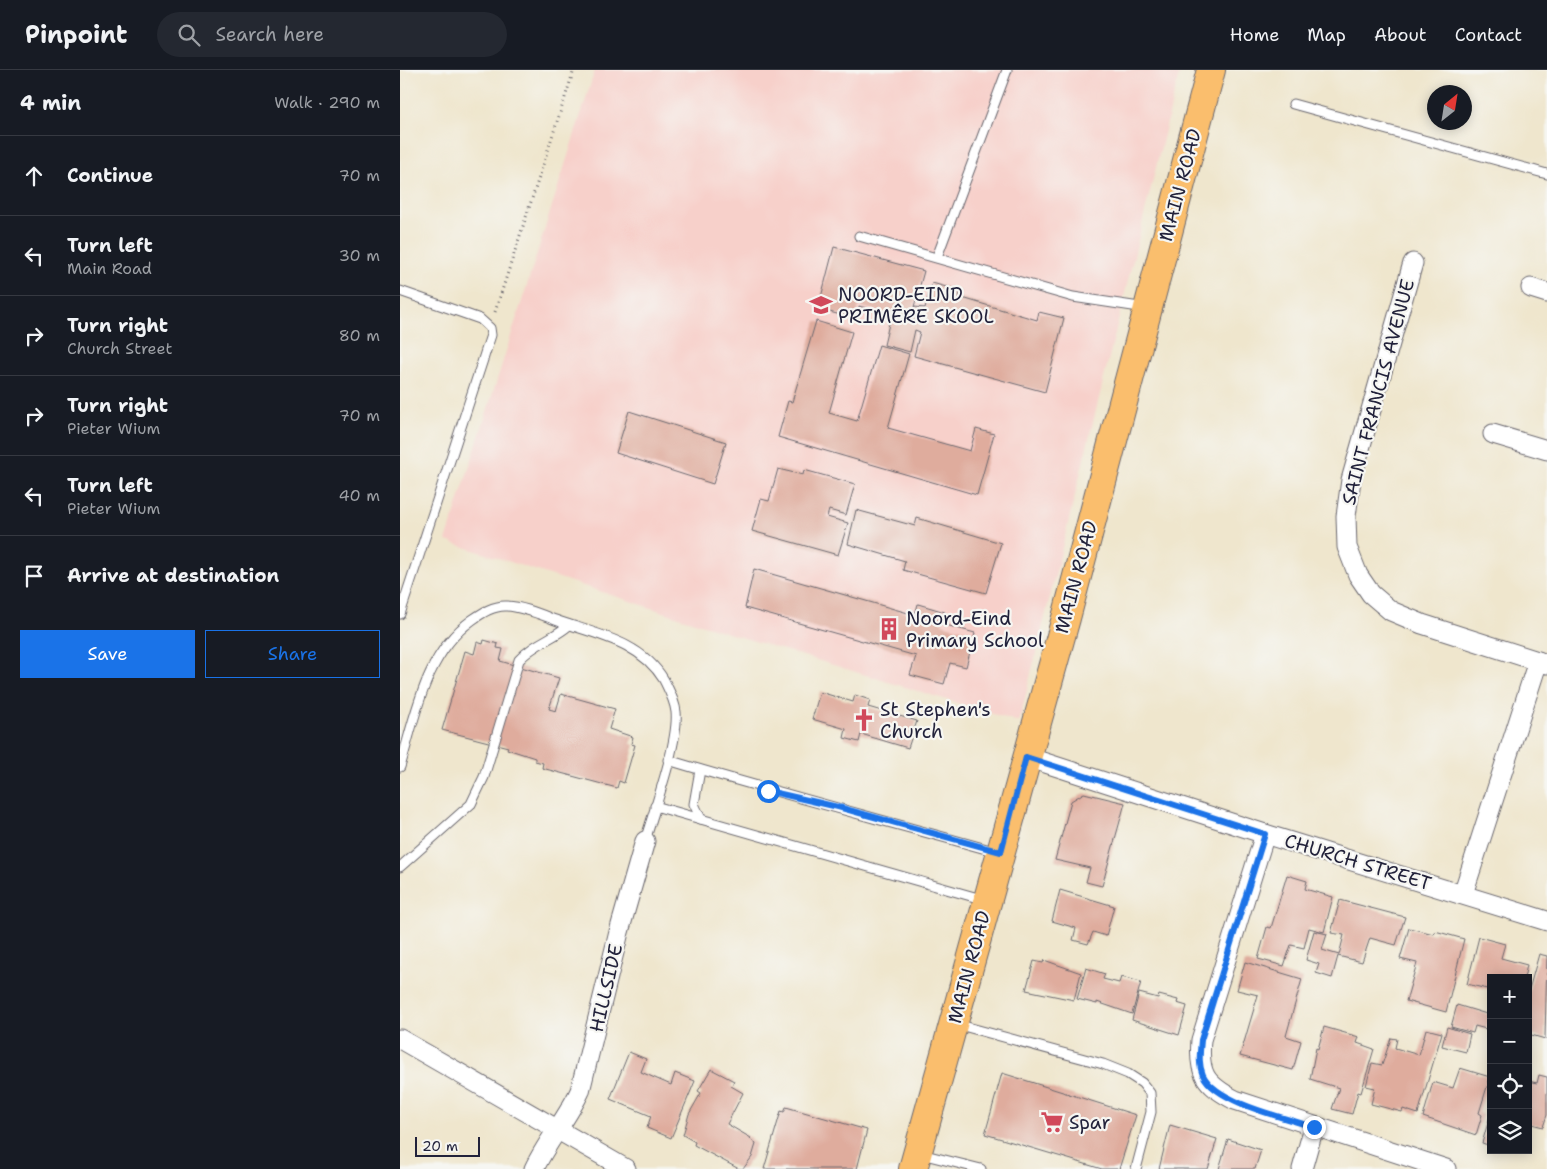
<!DOCTYPE html>
<html lang="en">
<head>
<meta charset="utf-8">
<style>
  :root { --surface:#171b24; --page:#242831; --text:#f1f3f6; --muted:#9ea1a6; --line:#363941; --accent:#1a73e8 }
  body { margin:0; font-family:"Shantell Sans",sans-serif; background:var(--page); color:var(--text) }
  .controls { position:absolute; right:15px; bottom:15px; display:grid; overflow:hidden; border-radius:0px; box-shadow:0 2px 12px #0003 }
  .controls button { width:45px; height:45px; display:grid; place-items:center; padding:0; border:0; border-bottom:1px solid var(--line); background:var(--surface); color:var(--text); font:25px sans-serif }
  .compass { position:absolute; left:1027px; top:15px; width:45px; height:45px; border-radius:50%; background:var(--surface); box-shadow:0 2px 12px #0003; rotate:30deg }
  .scale { position:absolute; left:15px; bottom:12px; width:65px; box-sizing:border-box; padding-left:5px; border:2px solid #22223b; border-top:0; font-size:14px; line-height:18px; white-space:nowrap; color:#22223b; -webkit-text-stroke:4px #f6f6f2; paint-order:stroke }
  .stop { position:absolute; width:15px; height:15px; margin:-11px; border:4px solid #1a73e8; border-radius:50%; background:#fff }
  .stop.end { background:#1a73e8; border-color:#fff; box-shadow:0 1px 5px #0008 }
  .list { margin:0; padding:0; list-style:none }
  h2 { display:flex; justify-content:space-between; align-items:center; height:65px; margin:0; padding:0 20px; font-size:21px }
  h2 small { font-size:16px; font-weight:400; color:var(--muted) }
  .list li { display:grid; grid-template-columns:32px 1fr auto; gap:15px; align-items:center; box-sizing:border-box; height:80px; padding:0 20px; border-top:1px solid var(--line) }
  .list b { display:block; font-size:19px; white-space:nowrap }
  .list p { margin:0; font-size:16px; white-space:nowrap; color:var(--muted) }
  .list em { font-size:16px; font-style:normal; color:var(--muted) }
  .actions { display:flex; gap:10px; padding:15px 20px }
  .actions a { flex:1; padding:11px 0; border:1px solid var(--accent); border-radius:0px; text-align:center; font-size:18px; color:var(--accent) }
  .actions .main { background:var(--accent); color:#fff }
  .icon { flex:none; width:28px; height:28px; fill:none; stroke:currentColor; stroke-width:2; stroke-linecap:round; stroke-linejoin:round }
  .map { position:relative; flex:none; width:1147px; height:1099px; overflow:hidden }
  header { display:flex; align-items:center; gap:30px; box-sizing:border-box; height:70px; padding:0 25px; background:var(--surface); border-bottom:1px solid var(--line) }
  header strong { font-size:24px }
  nav { display:flex; gap:28px; margin-inline-start:auto; font-size:18px }
  .search { width:350px; height:45px; background:var(--page); display:flex; align-items:center; gap:12px; box-sizing:border-box; padding:0 18px; border-radius:28px; color:var(--muted); font-size:19px }
  main { display:flex }
  aside { flex:1; background:var(--surface) }
  .map>svg:first-child { display:block }
  .built { fill:#f7d0ca }
  .building { fill:#dfac9d }
  .lines { fill:none; stroke-linecap:round; stroke-linejoin:round }
  .service-casing { stroke:#6a676e; stroke-width:11 }
  .minor-casing { stroke:#6a676e; stroke-width:21 }
  .primary-casing { stroke:#6a676e; stroke-width:30 }
  .path { stroke:#6a676e; stroke-width:3; stroke-dasharray:1 4; stroke-linecap:butt }
  .service { stroke:#fff; stroke-width:9 }
  .minor { stroke:#fff; stroke-width:19 }
  .primary { stroke:#fabe6d; stroke-width:28 }
  .route { stroke:#1a73e8; stroke-width:6 }
  .labels { text-anchor:middle; dominant-baseline:central; stroke-width:4.5; stroke-linejoin:round; paint-order:stroke }
  .street-label { font-size:19px; fill:#22223b; stroke:#f6f6f2 }
  .poi-label { font-size:19px; fill:#22223b; stroke:#f6f6f2; text-anchor:start }
</style>
</head>
<body>
<header>
<strong>Pinpoint</strong>
<div class="search"><svg class="icon" aria-label="search" viewBox="0 0 24 24"><circle cx="10" cy="10" r="6"/><path d="M15 15l6 6"/></svg>Search here</div>
<nav><a>Home</a><a>Map</a><a>About</a><a>Contact</a></nav>
</header>
<main>
<aside>
<h2>4 min<small>Walk · 290 m</small></h2>
<ul class="list">
<li><svg class="icon" aria-label="ahead" viewBox="0 0 24 24"><path d="M12 20V5M6 11l6-6 6 6"/></svg><div><b>Continue</b></div><em>70 m</em></li>
<li><svg class="icon" aria-label="left" viewBox="0 0 24 24"><path d="M17 20v-9H6M10 6l-5 5 5 5"/></svg><div><b>Turn left</b><p>Main Road</p></div><em>30 m</em></li>
<li><svg class="icon" aria-label="right" viewBox="0 0 24 24"><path d="M7 20v-9h11M14 6l5 5-5 5"/></svg><div><b>Turn right</b><p>Church Street</p></div><em>80 m</em></li>
<li><svg class="icon" aria-label="right" viewBox="0 0 24 24"><path d="M7 20v-9h11M14 6l5 5-5 5"/></svg><div><b>Turn right</b><p>Pieter Wium</p></div><em>70 m</em></li>
<li><svg class="icon" aria-label="left" viewBox="0 0 24 24"><path d="M17 20v-9H6M10 6l-5 5 5 5"/></svg><div><b>Turn left</b><p>Pieter Wium</p></div><em>40 m</em></li>
<li><svg class="icon" aria-label="arrive" viewBox="0 0 24 24"><path d="M6 21V4h12l-3 4 3 4H6"/></svg><div><b>Arrive at destination</b></div></li>
</ul>
<div class="actions"><a class="main">Save</a><a>Share</a></div>
</aside>
<div class="map">
<svg width="1147" height="1099" viewBox="0 0 1147 1099">
  <rect width="100%" height="100%" fill="#f6f6f2"/>
  <filter id="ink" filterUnits="userSpaceOnUse"><feTurbulence type="fractalNoise" baseFrequency=".02" numOctaves="2"/><feDisplacementMap in="SourceGraphic" scale="10" xChannelSelector="R" yChannelSelector="G"/><feConvolveMatrix kernelMatrix="1 2 1 2 8 2 1 2 1" color-interpolation-filters="sRGB"/></filter>
  <filter id="wash" filterUnits="userSpaceOnUse"><feTurbulence type="fractalNoise" baseFrequency=".0096" numOctaves="4" result="noise"/><feDisplacementMap in="SourceGraphic" scale="20" xChannelSelector="R" yChannelSelector="G"/><feGaussianBlur stdDeviation="1.12" result="paint"/><feColorMatrix in="noise" values="0 0 0 0 0 0 0 0 0 0 0 0 0 0 0 0 0 1.4 0 .05"/><feComposite in="paint" operator="in"/></filter>
  <g filter="url(#wash)">
    <rect width="100%" height="100%" fill="#efe6cd"/>
    <polygon class="built" points="195,0 780,0 619,652 328,563 46,471"/>
    <g id="blocks">
      <g class="building">
        <polygon points="434,177 524,201 514,237 525,238 532,213 561,221 559,227 637,250 639,242 664,248 645,322 514,286 520,262 515,260 510,282 484,275 491,245 459,236 456,249 418,239"/>
        <polygon points="416,251 452,262 429,343 457,351 479,275 509,284 488,358 570,381 576,359 594,364 577,425 378,367 388,331 392,332"/>
        <polygon points="229,341 326,372 313,414 216,383"/>
        <polygon points="378,399 403,405 404,400 455,414 446,445 429,440 427,447 448,453 438,485 352,461 361,429 369,431"/>
        <polygon points="456,440 515,456 517,448 601,473 586,523 503,500 505,491 448,474"/>
        <polygon points="354,499 515,545 518,534 545,542 542,554 575,563 566,597 550,593 544,614 510,605 516,586 345,538"/>
        <polygon points="84,570 98,574 97,578 103,579 100,591 159,608 149,639 156,641 161,624 215,639 209,659 233,667 231,674 235,675 224,713 219,711 217,718 142,698 143,693 135,691 135,688 107,679 108,677 42,660 65,581 74,584 77,572 83,574"/>
        <polygon points="420,622 453,632 455,625 470,630 468,637 517,651 508,678 461,664 459,672 444,668 446,659 412,649"/>
        <polygon points="684,723 725,733 702,816 686,812 690,798 655,790 671,731"/>
        <polygon points="887,805 907,811 905,819 933,827 924,862 909,858 904,878 891,875 884,896 858,889 867,857 871,858"/>
        <polygon points="660,820 714,836 706,866 693,862 688,874 673,870 676,858 652,851"/>
        <polygon points="940,830 1005,847 996,875 970,868 962,892 938,886 932,908 916,903 919,894 906,890 914,861 927,864 922,880 939,885 944,865 931,863"/>
        <polygon points="1009,858 1034,864 1035,861 1064,869 1046,942 1006,931 1017,893 1000,889"/>
        <polygon points="1079,867 1105,874 1101,888 1127,895 1124,908 1091,908 1091,920 1067,914"/>
        <polygon points="1139,884 1147,886 1145,969 1128,964 1128,923"/>
        <polygon points="644,890 681,903 674,930 626,920 634,891 643,893"/>
        <polygon points="845,892 902,909 886,966 901,971 893,1000 840,986 858,925 837,920"/>
        <polygon points="686,898 705,904 703,909 719,913 721,907 741,912 732,944 697,932 697,934 677,929"/>
        <polygon points="739,923 758,928 759,925 778,930 777,933 787,936 779,965 732,950"/>
        <polygon points="1057,935 1090,945 1086,959 1075,956 1073,963 1051,957"/>
        <polygon points="924,957 959,967 957,973 974,979 961,1023 958,1022 952,1044 932,1039 939,1018 910,1009 916,978 918,979"/>
        <polygon points="1047,957 1070,964 1066,982 1042,976"/>
        <polygon points="1026,959 1042,963 1018,1044 1003,1039 1002,1042 971,1034 975,1018 966,1016 972,993 982,995 991,968 997,969 995,978 1019,985"/>
        <polygon points="229,982 246,989 241,1002 271,1015 275,1003 295,1011 271,1068 247,1058 251,1046 210,1029"/>
        <polygon points="1060,998 1090,1007 1079,1043 1082,1045 1076,1065 1023,1047 1033,1012 1053,1018"/>
        <polygon points="311,999 334,1011 331,1016 343,1023 327,1054 351,1068 350,1069 356,1074 352,1087 343,1099 339,1099 294,1075 295,1072 283,1065 289,1044 301,1023 298,1021"/>
        <polygon points="602,1003 736,1045 719,1099 702,1099 585,1064"/>
        <polygon points="1139,1005 1147,1007 1147,1045 1143,1057 1128,1053 1128,1011 1137,1013"/>
        <polygon points="386,1037 467,1060 457,1099 364,1099 381,1041 384,1042"/>
        <polygon points="1090,1046 1091,1046 1091,1076 1082,1073"/>
        <polygon points="770,1055 817,1069 808,1099 759,1099"/>
        <polygon points="828,1069 861,1080 855,1099 819,1099"/>
      </g>
    </g>
  </g>
  <g filter="url(#ink)">
    <use href="#blocks" fill-opacity="0" stroke="#6a676e" stroke-width="1"/>
    <g class="lines">
      <defs>
        <g id="service">
          <polyline points="893,34 1147,104"/>
          <polyline points="459,166 673,227 746,238"/>
          <polyline points="537,187 607,0"/>
          <polyline points="0,221 80,249 90,258 91,265 0,544"/>
          <path d="M 268,690 C 377,723 487,751 597,782"/>
          <path d="M 0,697 C 16,644 25,584 72,550 C 82,543 94,535 107,536 C 125,537 144,546 161,552 C 200,565 242,573 264,610 C 269,620 275,631 276,642 C 279,671 254,740 245,771"/>
          <polyline points="300,700 294,734 301,749"/>
          <polyline points="255,736 585,830"/>
          <path d="M 0,797 L 71,734 L 84,707 L 119,590 C 134,573 153,569 169,555"/>
          <polyline points="556,954 703,994 728,1004 742,1013 750,1023 751,1042 736,1099"/>
          <polyline points="521,1084 581,1099"/>
        </g>
        <g id="minor">
          <polyline points="1013,193 951,410 946,446 947,477 958,505 971,524 991,541 1022,554 1147,594"/>
          <polyline points="1131,218 1147,223"/>
          <polyline points="1093,364 1147,380"/>
          <polyline points="627,687 865,764 1147,851"/>
          <path d="M 865,764 L 801,970 C 798,1004 805,1014 835,1030 L 1046,1099"/>
          <polyline points="1063,824 1138,591"/>
          <polyline points="0,969 226,1099"/>
          <path d="M 134,1099 C 147,1071 167,1049 180,1021 L 219,862 L 245,771"/>
          <polyline points="902,1099 914,1057"/>
        </g>
        <polyline id="primary" points="513,1099 666,548 811,0"/>
      </defs>
      <use href="#service" class="service-casing"/>
      <use href="#minor" class="minor-casing"/>
      <use href="#primary" class="primary-casing"/>
      <polyline class="path" points="95,242 174,0"/>
      <use href="#service" class="service"/>
      <use href="#minor" class="minor"/>
      <use href="#primary" class="primary"/>
    </g>
  </g>
  <g class="lines" filter="url(#ink)">
    <path class="route" d="M 368,721 L 438,737 L 601,782 L 626,687 L 865,764 L 801,970 C 800,982 798,994 803,1005 C 816,1033 886,1048 914,1057"/>
  </g>
  <defs>
    <symbol id="school-bare" viewBox="-9 -9 18 18"><path d="M0-5L7-2L0 1L-7-2ZM-4 1L0 2.5L4 1V4Q0 6-4 4Z" fill="#d1495b" stroke="#f6f6f2" stroke-width="2.5" paint-order="stroke"/></symbol>
    <symbol id="building-bare" viewBox="-9 -9 18 18"><path d="M-4-6H4V6H1V3H-1V6H-4ZM-2.5-4.3h1.7v1.8h-1.7ZM.8-4.3h1.7v1.8H.8ZM-2.5-1h1.7V.8h-1.7ZM.8-1h1.7V.8H.8Z" fill="#d1495b" stroke="#f6f6f2" stroke-width="2.5" paint-order="stroke"/></symbol>
    <symbol id="church-bare" viewBox="-9 -9 18 18"><path d="M-1.2-6h2.4v3.5h3.3v2.4h-3.3V6h-2.4V-.1h-3.3v-2.4h3.3Z" fill="#d1495b" stroke="#f6f6f2" stroke-width="2.5" paint-order="stroke"/></symbol>
    <symbol id="supermarket-bare" viewBox="-9 -9 18 18"><path d="M-6-5.5h2.5l.6 2H6L4.5 2H-2.5L-4.4-4H-6ZM-1.5 3.2a1.3 1.3 0 1 0 .1 0ZM3 3.2a1.3 1.3 0 1 0 .1 0Z" fill="#d1495b" stroke="#f6f6f2" stroke-width="2.5" paint-order="stroke"/></symbol>
  </defs>
  <g fill-rule="evenodd">
    <use href="#school-bare" x="405" y="219" width="32" height="32"/>
    <use href="#building-bare" x="473" y="543" width="32" height="32"/>
    <use href="#church-bare" x="448" y="634" width="32" height="32"/>
    <use href="#supermarket-bare" x="636" y="1036" width="32" height="32"/>
  </g>
  <g class="labels">
    <g class="street-label">
      <text transform="translate(780 115) rotate(-75)">MAIN ROAD</text>
      <text transform="translate(978 322) rotate(-75)">SAINT FRANCIS AVENUE</text>
      <text transform="translate(676 507) rotate(-75)">MAIN ROAD</text>
      <text transform="translate(958 792) rotate(17)">CHURCH STREET</text>
      <text transform="translate(569 897) rotate(-75)">MAIN ROAD</text>
      <text transform="translate(206 918) rotate(-77)">HILLSIDE</text>
    </g>
    <g class="poi-label">
      <text x="438" y="224">NOORD-EIND<tspan x="438" dy="22">PRIMÊRE SKOOL</tspan></text>
      <text x="506" y="548">Noord-Eind<tspan x="506" dy="22">Primary School</tspan></text>
      <text x="480" y="639">St Stephen's<tspan x="480" dy="22">Church</tspan></text>
      <text x="669" y="1052">Spar</text>
    </g>
  </g>
</svg>
<div class="controls">
<button>+</button>
<button>−</button>
<button><svg class="icon" aria-label="locate" viewBox="0 0 24 24"><circle cx="12" cy="12" r="6"/><path d="M12 2v4M12 18v4M2 12h4M18 12h4"/></svg></button>
<button><svg class="icon" aria-label="layers" viewBox="0 0 24 24"><path d="M12 4l9 5-9 5-9-5zM3 14l9 5 9-5"/></svg></button>
</div>
<svg class="compass" viewBox="-18 -18 36 36"><path d="M0-13l5 13h-10z" fill="#e53935"/><path d="M0 13l5-13h-10z" fill="#9ea1a6"/></svg>
<div class="scale">20 m</div>
<div class="stop" style="left:368px;top:721px"></div>
<div class="stop end" style="left:914px;top:1057px"></div>
</div>
</main>
</body>
</html>
